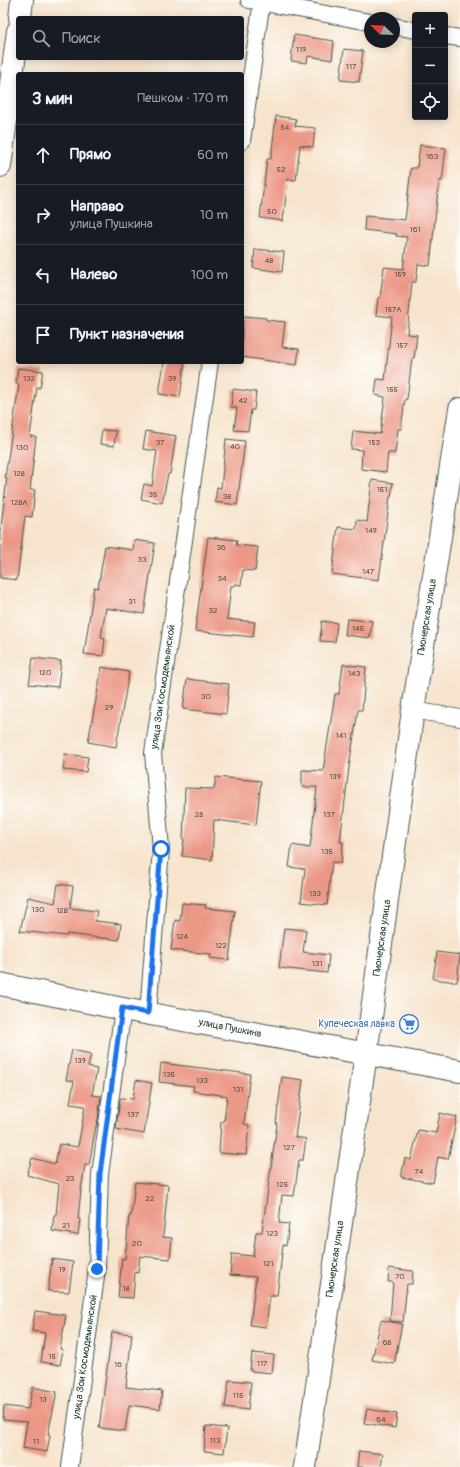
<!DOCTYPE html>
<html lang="ru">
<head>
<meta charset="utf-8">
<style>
  :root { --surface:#171b24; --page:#242831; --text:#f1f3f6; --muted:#9ea1a6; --line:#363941 }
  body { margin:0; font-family:Pangolin,sans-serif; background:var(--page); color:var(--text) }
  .controls { position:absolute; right:12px; top:12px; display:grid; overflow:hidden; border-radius:4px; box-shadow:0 2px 10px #0003 }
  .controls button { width:36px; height:36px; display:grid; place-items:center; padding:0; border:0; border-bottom:1px solid var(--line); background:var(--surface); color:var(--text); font:20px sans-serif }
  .compass { position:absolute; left:364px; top:12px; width:36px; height:36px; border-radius:50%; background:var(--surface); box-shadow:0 2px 10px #0003; rotate:293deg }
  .stop { position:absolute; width:12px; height:12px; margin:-9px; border:3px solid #1a73e8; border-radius:50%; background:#fff }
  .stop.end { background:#1a73e8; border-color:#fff; box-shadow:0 1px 4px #0008 }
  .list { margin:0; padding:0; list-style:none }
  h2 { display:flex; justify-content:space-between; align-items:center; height:52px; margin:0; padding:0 16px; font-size:17px }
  h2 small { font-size:13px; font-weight:400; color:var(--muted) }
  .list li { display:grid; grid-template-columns:26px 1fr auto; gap:12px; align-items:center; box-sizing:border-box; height:60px; padding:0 16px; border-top:1px solid var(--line) }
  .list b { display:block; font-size:15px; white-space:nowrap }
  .list p { margin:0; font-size:13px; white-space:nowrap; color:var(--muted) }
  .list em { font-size:13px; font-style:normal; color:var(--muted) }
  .icon { flex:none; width:22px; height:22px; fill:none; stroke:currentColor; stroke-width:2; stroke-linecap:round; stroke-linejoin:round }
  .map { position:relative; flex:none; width:460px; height:1467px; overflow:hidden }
  .search { position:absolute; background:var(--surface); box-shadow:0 2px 10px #0003; left:16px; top:16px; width:228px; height:44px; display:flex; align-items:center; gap:10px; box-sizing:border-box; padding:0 14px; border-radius:4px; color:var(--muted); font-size:15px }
  .panel { position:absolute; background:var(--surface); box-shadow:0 2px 10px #0003; left:16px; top:72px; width:228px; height:292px; border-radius:4px }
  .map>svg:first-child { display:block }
  .building { fill:#ec9886 }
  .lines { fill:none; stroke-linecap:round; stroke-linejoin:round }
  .street-casing { stroke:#3f564b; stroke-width:18 }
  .secondary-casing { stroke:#3f564b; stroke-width:24 }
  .street { stroke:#fff; stroke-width:16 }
  .secondary { stroke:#fff; stroke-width:22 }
  .route { stroke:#1a73e8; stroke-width:5 }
  .labels { text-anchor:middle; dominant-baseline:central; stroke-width:3; stroke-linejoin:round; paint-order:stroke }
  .number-label { font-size:8px; fill:#525448 }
  .street-label { font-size:10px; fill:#1f3d34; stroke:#fdfcf7 }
  .shop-label { font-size:10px; fill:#366cbe; stroke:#fdfcf7; text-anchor:end }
</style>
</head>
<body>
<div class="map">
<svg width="460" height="1467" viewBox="0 0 460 1467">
  <rect width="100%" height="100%" fill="#fdfcf7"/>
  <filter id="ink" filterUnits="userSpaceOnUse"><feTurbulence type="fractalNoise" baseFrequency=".025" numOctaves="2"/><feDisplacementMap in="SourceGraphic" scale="8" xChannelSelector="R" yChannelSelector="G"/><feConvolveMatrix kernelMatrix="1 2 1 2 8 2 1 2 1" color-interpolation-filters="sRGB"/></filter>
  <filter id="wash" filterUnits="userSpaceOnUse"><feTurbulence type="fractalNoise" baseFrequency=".012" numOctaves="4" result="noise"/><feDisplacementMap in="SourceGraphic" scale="16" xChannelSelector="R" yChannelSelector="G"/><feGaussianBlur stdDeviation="0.9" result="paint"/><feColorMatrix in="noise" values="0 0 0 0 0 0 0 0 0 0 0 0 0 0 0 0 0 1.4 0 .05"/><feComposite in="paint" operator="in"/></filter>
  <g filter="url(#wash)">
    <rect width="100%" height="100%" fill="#f7e4cd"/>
    <g id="blocks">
      <g class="building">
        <polygon points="294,35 334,41 332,60 308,56 307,63 291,61"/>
        <polygon points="344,49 363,51 359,82 340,80"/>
        <polygon points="276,116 296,119 295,126 315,128 313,147 300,145 296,180 288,179 283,221 260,218 267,159 271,159"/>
        <polygon points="420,145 446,148 442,181 439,181 430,266 418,264 416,282 412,282 407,334 417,335 414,358 412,358 407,399 405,399 401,429 398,429 395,453 388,453 386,472 361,469 362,450 351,449 353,431 380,434 385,397 375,395 377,379 385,380 392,317 376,315 378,298 380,298 384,267 403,269 407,237 396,236 397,234 364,230 365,216 405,220 411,168 417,168"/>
        <polygon points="255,249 284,252 282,272 253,268"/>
        <polygon points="244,316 266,318 266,320 285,322 282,347 299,349 297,365 242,357 242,331"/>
        <polygon points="164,362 185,362 180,397 159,394"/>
        <polygon points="18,368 43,371 40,388 37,387 30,436 36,437 30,490 35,490 32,517 25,516 17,580 0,578 0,534 7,478 5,478 19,385 16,384"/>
        <polygon points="233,389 256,392 254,410 251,410 248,431 234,430 237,408 231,407"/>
        <polygon points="102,430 116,431 114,446 100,444"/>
        <polygon points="146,431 176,436 170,474 168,474 162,503 141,499 144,484 152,486 157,451 143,449"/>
        <polygon points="226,439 245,441 237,505 215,502 217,487 221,488"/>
        <polygon points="372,480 393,483 391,497 390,497 379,580 332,574 338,527 356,529 357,520 367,522"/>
        <polygon points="208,537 237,540 236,545 258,547 255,571 243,570 241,585 235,584 235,586 231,586 227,619 255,622 253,637 195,631"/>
        <polygon points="134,540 155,543 144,614 106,608 101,637 105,638 103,656 84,654 94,587 98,588 105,546 133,550"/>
        <polygon points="347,619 372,621 370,638 345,635"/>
        <polygon points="322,621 337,623 335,642 320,641"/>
        <polygon points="33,658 61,661 58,687 29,684"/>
        <polygon points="343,664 366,667 362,710 358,710 349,767 340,842 343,842 341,863 332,862 327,905 301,902 305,869 289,867 292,845 310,848 317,787 302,787 302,770 323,771 335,694 339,694"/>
        <polygon points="102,667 129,672 116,747 88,742"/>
        <polygon points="187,679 229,684 226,714 183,709"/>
        <polygon points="65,754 88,757 86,772 63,770"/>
        <polygon points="216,777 261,781 256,825 214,820 212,860 182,856 184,840 183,840 185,788 214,789"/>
        <polygon points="58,884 73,886 70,908 97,911 95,921 121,924 119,940 67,934 67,936 20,931 28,897 55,903"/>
        <polygon points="182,903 206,905 205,908 235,911 229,960 210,958 211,954 171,950 175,920 180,921"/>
        <polygon points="284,928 306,930 303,952 329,955 327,973 279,968"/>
        <polygon points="437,952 460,955 457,982 433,979"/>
        <polygon points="72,1050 91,1054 88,1067 97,1069 92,1095 101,1096 97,1126 96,1126 89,1165 85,1165 81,1190 78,1219 80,1219 78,1235 52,1231 54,1215 56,1215 59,1184 27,1175 32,1158 55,1164 59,1144 78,1147 85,1106 70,1104 74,1081 66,1080"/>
        <polygon points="161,1063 250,1074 244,1124 249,1125 246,1155 219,1153 221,1122 224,1122 227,1096 193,1091 194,1086 159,1082"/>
        <polygon points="282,1077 303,1080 295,1137 306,1139 303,1160 299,1160 294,1196 282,1195 279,1223 289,1224 286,1246 283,1245 277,1296 270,1296 266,1327 250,1325 256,1277 230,1275 232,1254 253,1256 256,1232 262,1232 277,1124 276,1123"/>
        <polygon points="136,1080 152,1083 144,1134 116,1129 120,1099 121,1098 133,1099"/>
        <polygon points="440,1113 457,1117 448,1159 438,1157 433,1183 401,1177 405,1158 411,1160 418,1130 436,1133"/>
        <polygon points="135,1182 168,1185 163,1237 172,1238 170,1259 140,1256 138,1273 135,1272 133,1298 118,1297 122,1258 125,1259 129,1216 131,1216"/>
        <polygon points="52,1259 73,1262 69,1292 48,1291"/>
        <polygon points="389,1268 413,1271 412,1284 407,1284 403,1322 390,1321 393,1282 388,1282"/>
        <polygon points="35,1311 66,1315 60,1349 63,1350 60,1365 41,1362 45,1333 32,1331"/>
        <polygon points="381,1320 402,1324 394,1364 372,1360"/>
        <polygon points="112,1332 132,1334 126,1387 162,1391 160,1409 129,1405 125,1431 99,1428"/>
        <polygon points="252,1353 274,1355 272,1373 250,1371"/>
        <polygon points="229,1380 251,1382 248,1410 225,1407"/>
        <polygon points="33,1387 57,1392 48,1434 50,1435 47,1452 23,1448 27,1422 3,1420 4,1406 28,1409"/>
        <polygon points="367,1409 397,1414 395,1428 364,1423"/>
        <polygon points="206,1426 227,1428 224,1453 204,1451"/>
        <polygon points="359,1451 383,1454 381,1467 357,1467"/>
      </g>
    </g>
  </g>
  <g filter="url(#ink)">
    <use href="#blocks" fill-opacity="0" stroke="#3f564b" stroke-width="1"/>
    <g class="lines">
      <defs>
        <g id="street">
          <polyline points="249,0 370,22"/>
          <polyline points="394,26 415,30"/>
          <polyline points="445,36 460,38"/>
          <polyline points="242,141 262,0"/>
          <polyline points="413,710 460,718"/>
          <polyline points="148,1013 161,849 153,753 210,362"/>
          <polyline points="70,1467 97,1269 100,1174 123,1009"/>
        </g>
        <g id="secondary">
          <polyline points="20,18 22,0"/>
          <polyline points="0,166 18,31"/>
          <polyline points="0,984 123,1009 460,1071"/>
          <polyline points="305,1467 366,1054 413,710 460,409"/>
        </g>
      </defs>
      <use href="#street" class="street-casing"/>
      <use href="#secondary" class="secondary-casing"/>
      <use href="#street" class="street"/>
      <use href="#secondary" class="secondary"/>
    </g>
  </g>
  <g class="lines" filter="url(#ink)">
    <polyline class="route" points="97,1269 100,1174 122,1008 148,1013 161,849"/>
  </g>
  <defs>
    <symbol id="supermarket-ring" viewBox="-11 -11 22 22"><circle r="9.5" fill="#fdfcf7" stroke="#3f7fe0" stroke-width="1.5"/><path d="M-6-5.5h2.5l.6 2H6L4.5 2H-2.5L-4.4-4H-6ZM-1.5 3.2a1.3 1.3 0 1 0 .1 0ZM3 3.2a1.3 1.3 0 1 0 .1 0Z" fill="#3f7fe0"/></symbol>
  </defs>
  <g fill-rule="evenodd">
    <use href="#supermarket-ring" x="398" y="1013" width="22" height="22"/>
  </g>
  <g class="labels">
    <g class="number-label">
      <text x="301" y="49">119</text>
      <text x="351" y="66">117</text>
      <text x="285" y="127">54</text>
      <text x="432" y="156">163</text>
      <text x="281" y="169">52</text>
      <text x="272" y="211">50</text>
      <text x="415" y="229">161</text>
      <text x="269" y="260">48</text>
      <text x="400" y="274">159</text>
      <text x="393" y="309">157А</text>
      <text x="402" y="345">157</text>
      <text x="29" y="378">132</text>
      <text x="172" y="378">39</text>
      <text x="392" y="389">155</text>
      <text x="243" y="400">42</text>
      <text x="160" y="442">37</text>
      <text x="374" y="442">153</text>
      <text x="235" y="446">40</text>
      <text x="22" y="447">130</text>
      <text x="19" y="473">128</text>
      <text x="382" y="489">151</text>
      <text x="153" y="494">35</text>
      <text x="227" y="496">38</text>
      <text x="19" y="502">128А</text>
      <text x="371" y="530">149</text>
      <text x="221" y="547">36</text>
      <text x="142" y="559">33</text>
      <text x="368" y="571">147</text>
      <text x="222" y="578">34</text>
      <text x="132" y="601">31</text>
      <text x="213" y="610">32</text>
      <text x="358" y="628">145</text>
      <text x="45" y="672">120</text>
      <text x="354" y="673">143</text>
      <text x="206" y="696">30</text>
      <text x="109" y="707">29</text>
      <text x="341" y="735">141</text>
      <text x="335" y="776">139</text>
      <text x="199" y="814">28</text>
      <text x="329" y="814">137</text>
      <text x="327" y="851">135</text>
      <text x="315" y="893">133</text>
      <text x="38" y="909">130</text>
      <text x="62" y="910">128</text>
      <text x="182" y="936">124</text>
      <text x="221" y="945">122</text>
      <text x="317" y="963">131</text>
      <text x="80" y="1060">139</text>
      <text x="169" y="1074">135</text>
      <text x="202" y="1080">133</text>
      <text x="238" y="1089">131</text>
      <text x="133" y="1114">137</text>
      <text x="289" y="1147">127</text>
      <text x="419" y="1171">74</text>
      <text x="70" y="1178">23</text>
      <text x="282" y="1184">125</text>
      <text x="150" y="1198">22</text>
      <text x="66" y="1225">21</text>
      <text x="272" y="1233">123</text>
      <text x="137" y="1243">20</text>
      <text x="268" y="1263">121</text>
      <text x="62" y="1269">19</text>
      <text x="400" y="1276">70</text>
      <text x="126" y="1288">18</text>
      <text x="387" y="1342">68</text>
      <text x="52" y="1356">15</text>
      <text x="262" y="1363">117</text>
      <text x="118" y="1364">16</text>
      <text x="238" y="1395">115</text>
      <text x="43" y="1399">13</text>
      <text x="381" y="1419">64</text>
      <text x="215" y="1440">113</text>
      <text x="36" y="1441">11</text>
    </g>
    <g class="street-label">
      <text transform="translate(427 617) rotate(-81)">Пионерская улица</text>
      <text transform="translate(163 687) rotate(-82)">улица Зои Космодемьянской</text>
      <text transform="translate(382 938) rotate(-82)">Пионерская улица</text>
      <text transform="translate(230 1028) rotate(11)">улица Пушкина</text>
      <text transform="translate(335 1259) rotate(-82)">Пионерская улица</text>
      <text transform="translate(85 1357) rotate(-82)">улица Зои Космодемьянской</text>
    </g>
    <g class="shop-label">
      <text x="395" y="1024">Купеческая лавка</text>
    </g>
  </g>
</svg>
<div class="controls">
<button>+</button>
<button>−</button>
<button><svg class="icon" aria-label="locate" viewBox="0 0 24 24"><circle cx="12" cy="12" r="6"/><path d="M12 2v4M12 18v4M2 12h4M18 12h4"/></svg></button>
</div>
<svg class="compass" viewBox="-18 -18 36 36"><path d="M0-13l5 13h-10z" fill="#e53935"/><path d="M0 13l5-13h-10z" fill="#9ea1a6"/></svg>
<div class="stop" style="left:161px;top:849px"></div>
<div class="stop end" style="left:97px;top:1269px"></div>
<div class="search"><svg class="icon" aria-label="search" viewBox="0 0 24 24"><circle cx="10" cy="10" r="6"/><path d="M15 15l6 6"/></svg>Поиск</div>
<section class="panel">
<h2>3 мин<small>Пешком · 170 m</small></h2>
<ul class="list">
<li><svg class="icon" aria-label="ahead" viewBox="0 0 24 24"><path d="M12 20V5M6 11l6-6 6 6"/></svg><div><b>Прямо</b></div><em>60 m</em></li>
<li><svg class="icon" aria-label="right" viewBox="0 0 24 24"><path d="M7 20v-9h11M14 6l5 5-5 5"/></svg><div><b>Направо</b><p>улица Пушкина</p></div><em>10 m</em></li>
<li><svg class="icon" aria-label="left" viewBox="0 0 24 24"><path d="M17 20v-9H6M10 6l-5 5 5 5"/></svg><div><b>Налево</b></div><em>100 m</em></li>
<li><svg class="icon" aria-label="arrive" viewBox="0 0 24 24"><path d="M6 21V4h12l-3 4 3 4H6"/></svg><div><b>Пункт назначения</b></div></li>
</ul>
</section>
</div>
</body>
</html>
